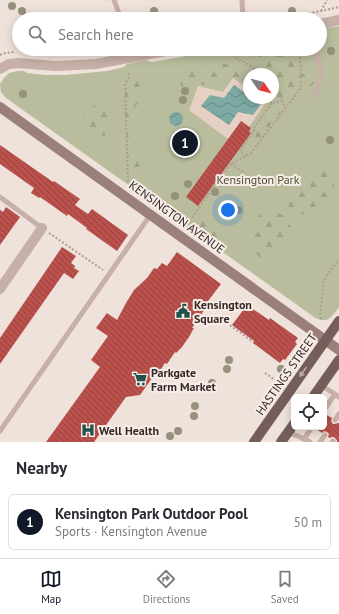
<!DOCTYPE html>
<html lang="en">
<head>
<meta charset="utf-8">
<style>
  :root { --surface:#fff; --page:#f7f7f7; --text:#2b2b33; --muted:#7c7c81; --line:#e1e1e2; --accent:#111827 }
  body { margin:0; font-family:"PT Sans",sans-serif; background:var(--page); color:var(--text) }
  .controls { position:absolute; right:12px; bottom:12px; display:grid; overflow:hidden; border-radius:6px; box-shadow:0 2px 10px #0003 }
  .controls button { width:36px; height:36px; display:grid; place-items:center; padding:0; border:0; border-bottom:1px solid var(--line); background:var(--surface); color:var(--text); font:20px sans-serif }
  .compass { position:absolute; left:243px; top:68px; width:36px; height:36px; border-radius:50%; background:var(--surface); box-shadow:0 2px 10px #0003; rotate:125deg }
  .you { position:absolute; left:228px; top:210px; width:14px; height:14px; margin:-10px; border:3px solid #fff; border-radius:50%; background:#1a73e8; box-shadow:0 0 0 6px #1a73e833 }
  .badge { display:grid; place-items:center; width:26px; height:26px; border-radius:50%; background:var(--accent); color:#fff; font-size:13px; font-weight:700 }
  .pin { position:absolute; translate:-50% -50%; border:2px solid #fff; box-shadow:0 1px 4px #0006 }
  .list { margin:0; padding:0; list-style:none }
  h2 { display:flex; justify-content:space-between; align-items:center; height:52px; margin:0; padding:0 16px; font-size:17px }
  h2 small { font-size:13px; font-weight:400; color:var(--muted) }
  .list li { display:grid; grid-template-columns:26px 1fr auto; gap:12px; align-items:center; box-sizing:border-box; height:56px; margin:0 8px 8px; padding:0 8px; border:1px solid var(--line); border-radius:6px }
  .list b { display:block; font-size:15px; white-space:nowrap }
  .list p { margin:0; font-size:13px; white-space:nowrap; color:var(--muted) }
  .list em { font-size:13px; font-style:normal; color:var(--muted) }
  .icon { flex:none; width:22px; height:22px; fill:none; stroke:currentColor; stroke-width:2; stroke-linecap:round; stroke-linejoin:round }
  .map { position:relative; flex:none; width:339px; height:442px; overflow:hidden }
  .search { position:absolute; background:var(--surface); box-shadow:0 2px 10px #0003; left:12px; right:12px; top:12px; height:44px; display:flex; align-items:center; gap:10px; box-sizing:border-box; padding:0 14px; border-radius:22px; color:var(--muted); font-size:15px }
  .sheet { height:116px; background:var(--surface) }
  nav { display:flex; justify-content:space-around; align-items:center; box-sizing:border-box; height:56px; border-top:1px solid var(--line); background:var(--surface); font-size:11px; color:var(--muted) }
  nav a { display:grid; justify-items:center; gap:2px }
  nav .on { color:var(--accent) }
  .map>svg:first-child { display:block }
  .green { fill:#b9bd9d; fill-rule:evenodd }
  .forest { fill:url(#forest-firs) }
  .plaza { fill:#e6cfc3 }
  .water { fill:url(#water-waves) }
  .building { fill:url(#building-back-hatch) }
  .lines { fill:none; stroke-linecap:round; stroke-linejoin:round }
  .path { stroke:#b29a93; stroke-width:2; stroke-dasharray:2 2; stroke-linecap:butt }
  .lane { stroke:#c6b0a8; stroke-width:5 }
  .street { stroke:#c6b0a8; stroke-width:10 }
  .secondary { stroke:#9a7f7a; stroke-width:10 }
  .primary { stroke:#745d5a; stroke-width:10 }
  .tree { fill:#94927c }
  .oneway { fill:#bcaca8 }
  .labels { text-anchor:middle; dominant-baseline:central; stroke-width:4; stroke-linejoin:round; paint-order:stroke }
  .park-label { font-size:12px; fill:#4a502e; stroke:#f7ece7 }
  .street-label { font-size:12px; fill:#342928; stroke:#f7ece7 }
  .poi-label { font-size:12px; font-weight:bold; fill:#342928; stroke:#f7ece7; text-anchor:start }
</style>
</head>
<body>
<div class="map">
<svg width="339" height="442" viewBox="0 0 339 442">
  <defs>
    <pattern id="forest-firs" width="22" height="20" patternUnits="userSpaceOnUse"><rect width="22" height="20" fill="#b9bd9d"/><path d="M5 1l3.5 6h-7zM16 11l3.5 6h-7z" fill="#a0a287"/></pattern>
    <pattern id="water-waves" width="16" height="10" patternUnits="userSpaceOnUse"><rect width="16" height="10" fill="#7daaa2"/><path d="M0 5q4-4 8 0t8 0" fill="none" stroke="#678a84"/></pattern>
    <pattern id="building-back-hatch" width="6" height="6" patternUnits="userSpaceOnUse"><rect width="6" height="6" fill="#bb514d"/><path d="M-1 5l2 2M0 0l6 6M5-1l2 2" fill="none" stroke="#994340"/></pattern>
  </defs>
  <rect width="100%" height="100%" fill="#efe2db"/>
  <path class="green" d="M 339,26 L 339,307 C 332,317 327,325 314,317 L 6,98 L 1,92 L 0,84 L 4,78 L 9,73 L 18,71 L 24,71 L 27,73 L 45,75 L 65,75 L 107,71 L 124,67 L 127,64 L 146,60 L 152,62 L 227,49 L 320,49 L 320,29 ZM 249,74 L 273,74 L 273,98 L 249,98 Z"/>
  <g class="forest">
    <polygon points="264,54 283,55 296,64 289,75 293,78 318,68 318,75 312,86 304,87 292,98 254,146 256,130 276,103 268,98 273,98 273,74 249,74 249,86 237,78 195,86 181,86 180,70 207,67 221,64 239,64 251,69 257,57"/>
    <path d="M 144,74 L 150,82 L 132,113 L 133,149 C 140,153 146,163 153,169 L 136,180 L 130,172 L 128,158 L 124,98 L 127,89 L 137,75 Z"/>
    <polygon points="98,105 105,105 108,116 104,127 105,136 96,135 87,128 84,115 92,107"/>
    <polygon points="325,169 336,178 330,197 319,210 303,215 288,206 288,195 300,192 290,179 303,177"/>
    <polygon points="271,211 289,217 291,230 282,246 273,257 262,259 254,252 252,224 261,212"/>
    <polygon points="201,213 210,217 220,226 222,243 218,246 191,228"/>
  </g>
  <polygon class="plaza" points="233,78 249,89 249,96 234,85 238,112 261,104 252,98 262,98 267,101 249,127 228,139 189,110 198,86 223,92"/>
  <g class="water">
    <polygon points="234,85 249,96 249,98 252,98 261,104 253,115 238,112 229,125 201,106 210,95 224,98"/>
    <circle cx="176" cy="119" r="7"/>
  </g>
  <g class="building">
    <polygon points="241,121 251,128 249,131 251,133 198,206 186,197"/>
    <polygon points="0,145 53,182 54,181 80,199 75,205 88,214 92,209 128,235 117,251 86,229 87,228 68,214 67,216 40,197 39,198 31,193 34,188 0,164"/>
    <polygon points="6,207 20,217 0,245 0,210 3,212"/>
    <polygon points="62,247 76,256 71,263 75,266 74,268 79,271 73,279 64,273 0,364 0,338"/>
    <polygon points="177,252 221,284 205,305 207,306 192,328 194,328 189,337 182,347 176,353 175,352 167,364 165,363 159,372 157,371 140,395 126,397 94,442 46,442 100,367 91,360 108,336 96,328 107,313 117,320 126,303 134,290 147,278 154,268 157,269 162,263 167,266"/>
    <polygon points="247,305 269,320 270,318 298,338 295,342 297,344 285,360 283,359 280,363 253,343 254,341 232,325"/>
    <polygon points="324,414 325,414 332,418 331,421 333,424 335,424 338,423 339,423 339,442 337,442 337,440 334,437 332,437 330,438 328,437 329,434 327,432 324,431 322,433 316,429 316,427 324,427"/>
  </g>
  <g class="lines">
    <g class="path">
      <polyline points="321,11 327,0"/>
      <polyline points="277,19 321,11 339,7"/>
      <polyline points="74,54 105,49"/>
      <polyline points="234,54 236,58 251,66 259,74"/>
      <polyline points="0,55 5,53 14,52"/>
      <polyline points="273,87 280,94 285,108"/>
      <polyline points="270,98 271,104 283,101"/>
      <polyline points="246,156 240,151 254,131 253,129 271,104"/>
      <polyline points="231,164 245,173"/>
      <polyline points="128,182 125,85 129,77 129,73"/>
      <polyline points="185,227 231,164 251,153 301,88 301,68 299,49"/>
      <polyline points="49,233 103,270"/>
      <polyline points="217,316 252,341 251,342"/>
      <polyline points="321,319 320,315 324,280 329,272 339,260"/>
      <polyline points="265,373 275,380"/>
    </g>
    <g class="lane">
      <polyline points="114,0 121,19"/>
      <polyline points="242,0 243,19"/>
      <polyline points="127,49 128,58"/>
      <polyline points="314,49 321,69 321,77 315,95"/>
      <polyline points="0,197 42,228"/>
      <polyline points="321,385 339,397"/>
      <polyline points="324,410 335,394"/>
      <polyline points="335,420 339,414"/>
      <polyline points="0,431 151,214"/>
      <polyline points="288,433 298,436 310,442"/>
      <polyline points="304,439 312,427"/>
      <polyline points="320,442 325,435"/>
      <polyline points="332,442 333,441"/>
    </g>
    <g class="street">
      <polyline points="320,24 339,20"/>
      <polyline points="0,69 9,64 18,63 56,66 96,64 176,49"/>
      <polyline points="0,289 42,228"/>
    </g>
    <polyline class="secondary" points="0,107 339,350"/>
    <g class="primary">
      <polyline points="313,397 339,360"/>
      <polyline points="254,442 339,321"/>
      <polyline points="281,442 294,424"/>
    </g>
  </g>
  <g class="tree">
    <circle cx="12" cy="6" r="4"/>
    <circle cx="22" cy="11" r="4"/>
    <circle cx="154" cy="11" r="4"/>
    <circle cx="292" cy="11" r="4"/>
    <circle cx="331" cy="51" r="4"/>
    <circle cx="185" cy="91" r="4"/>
    <circle cx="23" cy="94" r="4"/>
    <circle cx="183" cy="100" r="4"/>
    <circle cx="330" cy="140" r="4"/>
    <circle cx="188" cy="184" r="4"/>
    <circle cx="215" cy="192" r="4"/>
    <circle cx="175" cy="196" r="4"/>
    <circle cx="238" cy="210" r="4"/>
    <circle cx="229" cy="360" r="4"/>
    <circle cx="227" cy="369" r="4"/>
    <circle cx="281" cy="369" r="4"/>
    <circle cx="212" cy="383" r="4"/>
    <circle cx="204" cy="388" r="4"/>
    <circle cx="195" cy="406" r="4"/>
    <circle cx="194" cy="416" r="4"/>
    <circle cx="178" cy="431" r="4"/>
    <circle cx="170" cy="436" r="4"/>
  </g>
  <defs><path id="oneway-solid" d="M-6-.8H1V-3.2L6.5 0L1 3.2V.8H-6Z"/></defs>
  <use class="oneway" href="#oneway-solid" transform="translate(303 372) rotate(125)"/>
  <defs>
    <symbol id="civic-bare" viewBox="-9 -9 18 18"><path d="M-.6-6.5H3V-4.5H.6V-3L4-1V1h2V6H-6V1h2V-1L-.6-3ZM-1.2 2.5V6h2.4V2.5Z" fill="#21514b" stroke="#f7ece7" stroke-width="2.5" paint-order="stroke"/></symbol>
    <symbol id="supermarket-bare" viewBox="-9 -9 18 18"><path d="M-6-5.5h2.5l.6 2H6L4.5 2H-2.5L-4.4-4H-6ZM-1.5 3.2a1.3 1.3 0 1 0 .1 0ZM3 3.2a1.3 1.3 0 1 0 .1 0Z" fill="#21514b" stroke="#f7ece7" stroke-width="2.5" paint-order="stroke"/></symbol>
    <symbol id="hospital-bare" viewBox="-9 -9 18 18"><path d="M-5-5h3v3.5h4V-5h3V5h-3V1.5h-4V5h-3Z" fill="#21514b" stroke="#f7ece7" stroke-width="2.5" paint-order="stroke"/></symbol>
  </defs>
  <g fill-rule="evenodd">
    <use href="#civic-bare" x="173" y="301" width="20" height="20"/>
    <use href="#supermarket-bare" x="130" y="369" width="20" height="20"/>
    <use href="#hospital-bare" x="78" y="420" width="20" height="20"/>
  </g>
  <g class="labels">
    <g class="park-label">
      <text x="258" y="179">Kensington Park</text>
    </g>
    <g class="street-label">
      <text transform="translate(177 217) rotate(36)">KENSINGTON AVENUE</text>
      <text transform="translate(286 374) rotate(-55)">HASTINGS STREET</text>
    </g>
    <g class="poi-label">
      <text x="194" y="304">Kensington<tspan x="194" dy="14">Square</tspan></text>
      <text x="151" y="372">Parkgate<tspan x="151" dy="14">Farm Market</tspan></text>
      <text x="99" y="430">Well Health</text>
    </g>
  </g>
</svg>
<div class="controls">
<button><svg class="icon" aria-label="locate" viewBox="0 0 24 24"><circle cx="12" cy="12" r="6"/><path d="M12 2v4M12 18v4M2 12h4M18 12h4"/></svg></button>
</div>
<svg class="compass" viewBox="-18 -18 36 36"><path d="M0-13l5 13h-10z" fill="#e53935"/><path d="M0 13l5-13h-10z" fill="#7c7c81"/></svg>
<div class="you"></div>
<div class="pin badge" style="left:185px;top:143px">1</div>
<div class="search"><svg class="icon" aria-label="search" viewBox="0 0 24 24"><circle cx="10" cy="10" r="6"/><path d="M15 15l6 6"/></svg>Search here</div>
</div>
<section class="sheet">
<h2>Nearby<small></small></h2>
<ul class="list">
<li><span class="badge">1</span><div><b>Kensington Park Outdoor Pool</b><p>Sports · Kensington Avenue</p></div><em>50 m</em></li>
</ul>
</section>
<nav>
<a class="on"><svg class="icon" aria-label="map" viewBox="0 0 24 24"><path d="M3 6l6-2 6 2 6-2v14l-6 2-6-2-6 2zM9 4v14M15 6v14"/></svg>Map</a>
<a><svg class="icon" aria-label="directions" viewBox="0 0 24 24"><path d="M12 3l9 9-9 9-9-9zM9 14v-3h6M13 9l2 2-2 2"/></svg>Directions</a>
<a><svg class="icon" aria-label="saved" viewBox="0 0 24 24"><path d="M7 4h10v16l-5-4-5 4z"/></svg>Saved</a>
</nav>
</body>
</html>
